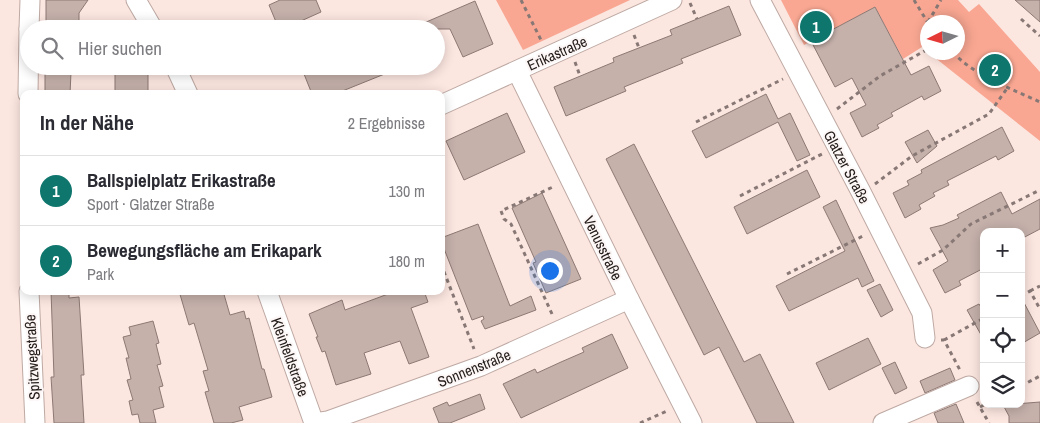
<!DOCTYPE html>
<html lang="de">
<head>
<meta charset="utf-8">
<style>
  :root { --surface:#fff; --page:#f2f2f3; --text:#2b2b33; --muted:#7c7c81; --line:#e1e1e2; --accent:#0f766e }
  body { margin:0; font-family:"Archivo Narrow",sans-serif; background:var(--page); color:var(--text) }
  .controls { position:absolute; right:15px; bottom:15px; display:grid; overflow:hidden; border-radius:10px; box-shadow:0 2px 12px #0003 }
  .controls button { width:45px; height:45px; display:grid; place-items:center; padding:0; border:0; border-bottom:1px solid var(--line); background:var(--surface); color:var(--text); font:25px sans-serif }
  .compass { position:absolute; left:920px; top:15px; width:45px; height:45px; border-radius:50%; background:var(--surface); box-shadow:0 2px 12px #0003; rotate:265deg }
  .you { position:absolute; left:549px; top:270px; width:18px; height:18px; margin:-12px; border:4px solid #fff; border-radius:50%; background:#1a73e8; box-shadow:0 0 0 8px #1a73e833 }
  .badge { display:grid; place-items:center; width:32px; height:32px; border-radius:50%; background:var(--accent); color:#fff; font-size:16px; font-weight:700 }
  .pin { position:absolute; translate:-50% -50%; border:2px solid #fff; box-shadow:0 1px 5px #0006 }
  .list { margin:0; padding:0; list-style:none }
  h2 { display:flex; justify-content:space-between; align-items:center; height:65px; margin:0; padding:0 20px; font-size:21px }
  h2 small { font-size:16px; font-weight:400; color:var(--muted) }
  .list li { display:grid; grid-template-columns:32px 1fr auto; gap:15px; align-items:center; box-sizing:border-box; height:70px; padding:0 20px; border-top:1px solid var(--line) }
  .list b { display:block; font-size:19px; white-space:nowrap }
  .list p { margin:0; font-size:16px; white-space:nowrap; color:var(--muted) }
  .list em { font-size:16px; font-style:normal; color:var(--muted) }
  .icon { flex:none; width:28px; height:28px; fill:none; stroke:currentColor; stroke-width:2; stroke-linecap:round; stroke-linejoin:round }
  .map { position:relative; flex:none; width:1040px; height:423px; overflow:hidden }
  .search { position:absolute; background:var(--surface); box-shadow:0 2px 12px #0003; left:20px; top:20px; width:425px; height:55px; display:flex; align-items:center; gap:12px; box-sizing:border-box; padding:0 18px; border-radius:28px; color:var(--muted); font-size:19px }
  .panel { position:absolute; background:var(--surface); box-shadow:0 2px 12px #0003; left:20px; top:90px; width:425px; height:205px; border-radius:10px }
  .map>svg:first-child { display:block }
  .green { fill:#f9a792 }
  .building { fill:#c5b0aa; stroke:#8d7974 }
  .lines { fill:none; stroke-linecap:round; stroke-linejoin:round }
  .minor-casing { stroke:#bea9a3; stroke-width:21 }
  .path { stroke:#877875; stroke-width:3; stroke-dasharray:4 4; stroke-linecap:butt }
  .minor { stroke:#fff; stroke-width:19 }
  .labels { text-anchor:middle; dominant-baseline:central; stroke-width:4; stroke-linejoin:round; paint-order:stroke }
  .street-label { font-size:15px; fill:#241c1a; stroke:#fcf7f6 }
</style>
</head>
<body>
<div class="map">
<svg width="1040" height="423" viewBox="0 0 1040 423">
  <rect width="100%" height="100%" fill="#fce6e0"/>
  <g class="green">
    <polygon points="496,0 630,0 523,50"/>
    <polygon points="781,0 958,0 969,12 979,4 1040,72 1040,141 929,53 958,52 958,22 928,22 927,51 922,47 903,59 875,7 804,45"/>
  </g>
  <g class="building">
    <polygon points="46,0 88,0 79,13 79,29 46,29"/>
    <polygon points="280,0 316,0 321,12 283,29 279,29 269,5"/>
    <polygon points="1015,0 1040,0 1040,22"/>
    <polygon points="475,1 493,44 463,57 450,29 410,29"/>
    <polygon points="729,6 741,35 681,59 683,63 624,87 626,91 566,116 554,87 614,62 613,58 672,35 670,30"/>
    <polygon points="875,7 911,75 929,66 941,91 924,100 922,96 891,113 893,116 877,125 879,128 862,137 850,113 866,105 852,78 835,87 811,41"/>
    <polygon points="115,66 148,67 148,94 115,94"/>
    <polygon points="323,66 401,66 402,67 335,94 312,94 304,74"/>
    <polygon points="45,72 71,72 70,94 45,94"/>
    <polygon points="766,94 778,119 790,113 810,155 797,161 778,122 706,158 692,131"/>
    <polygon points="507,113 525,152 464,180 446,141"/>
    <polygon points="1002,127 1014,151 998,160 996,156 947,181 949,185 933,193 935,196 919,205 921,209 905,218 893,193 909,185 907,181 922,173 921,170"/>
    <polygon points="928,130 937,146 917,163 905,142"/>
    <polygon points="634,144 744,362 760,354 794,423 757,423 719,347 704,355 606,159"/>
    <polygon points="807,170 820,197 747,234 734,207"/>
    <polygon points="1001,192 1012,214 1040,199 1040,229 1021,239 1021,232 984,232 984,268 959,281 961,285 945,293 933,270 948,261 930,228 943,225 959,218 957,215"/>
    <polygon points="542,193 581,279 546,293 533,263 536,262 512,208"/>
    <polygon points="836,200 874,281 862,287 858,278 789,311 776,286 845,251 823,207"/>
    <polygon points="478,224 510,306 531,296 536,310 485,329 481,321 484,319 483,316 472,320 441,241 441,238"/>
    <polygon points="880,284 893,310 881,317 867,290"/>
    <polygon points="51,291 69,291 69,298 79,297 84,375 81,375 84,423 54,423 51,377 54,377"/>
    <polygon points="179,291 223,291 230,315 244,311 246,319 249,318 262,369 264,369 272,397 239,407 243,420 231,423 214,423 205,392 209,391 203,371 208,370 194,323 189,325"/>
    <polygon points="387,291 424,291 428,302 411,308 429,357 409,364 400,341 364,353 371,374 336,385 325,351 322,352 316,337 318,337 309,314 342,300 345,310 388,294"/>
    <polygon points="1021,297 1040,333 1021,344"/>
    <polygon points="979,304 984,312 984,340 967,310"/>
    <polygon points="153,321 159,343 156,344 161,364 157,365 163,386 159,387 164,407 153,410 156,423 140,423 138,414 132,415 129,401 133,400 127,380 131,379 126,358 129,358 123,337 131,335 129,327"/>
    <polygon points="612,334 628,368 521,418 503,384 535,369 537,373 561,362 584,352 582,348"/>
    <polygon points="868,338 881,364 829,390 816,363"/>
    <polygon points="895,362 907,388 895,394 882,368"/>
    <polygon points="950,368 955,380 925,393 920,381"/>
    <polygon points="480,394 485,409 450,423 439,423 433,408 447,402 449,406"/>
    <polygon points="1040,402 1040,423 1009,423 1009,416 1003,405"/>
    <polygon points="956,404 964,423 938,423 934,413"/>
  </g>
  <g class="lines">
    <defs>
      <g id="minor">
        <polyline points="136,0 153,29"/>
        <polyline points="760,0 861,192 922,313 925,338"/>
        <polyline points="29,29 30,0"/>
        <polyline points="175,66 188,94"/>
        <polyline points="517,71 629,299 692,423"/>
        <polyline points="28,94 29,29"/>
        <polyline points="441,105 672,0"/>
        <polyline points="29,291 35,423"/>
        <polyline points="267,291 314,423"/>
        <polyline points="314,423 328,421 481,366 629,299"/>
        <polyline points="883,423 969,386"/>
      </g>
    </defs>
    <use href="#minor" class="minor-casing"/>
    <g class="path">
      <polyline points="521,0 541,40"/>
      <polyline points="914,0 928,23"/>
      <polyline points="690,3 697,19"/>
      <polyline points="1021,19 1040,36"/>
      <polyline points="928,22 941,0"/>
      <polyline points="634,35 639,48"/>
      <path d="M 953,52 C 971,74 1014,90 1040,102"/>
      <polyline points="575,62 580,76"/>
      <polyline points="837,109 880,76 928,49"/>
      <polyline points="696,122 783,79"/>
      <polyline points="875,184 912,156 989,114 1008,87"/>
      <polyline points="740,196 822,154"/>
      <polyline points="441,264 474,349"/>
      <polyline points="918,264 943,250 971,224 1040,190"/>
      <polyline points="787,274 863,236"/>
      <polyline points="1030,291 1040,286"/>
      <polyline points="1021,296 1030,291 1040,309"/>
      <polyline points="552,314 511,224 504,219 501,211 555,186"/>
      <polyline points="941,340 944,340 961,372"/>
      <polyline points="944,340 984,318"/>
      <polyline points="1021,386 1040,376"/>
      <polyline points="977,402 989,423"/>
      <polyline points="980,407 986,404"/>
      <polyline points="640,423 667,411"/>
    </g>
    <use href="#minor" class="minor"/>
  </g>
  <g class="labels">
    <g class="street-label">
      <text transform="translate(557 53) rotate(-24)">Erikastraße</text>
      <text transform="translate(847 167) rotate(62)">Glatzer Straße</text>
      <text transform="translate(603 248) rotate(64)">Venusstraße</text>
      <text transform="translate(32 357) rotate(-93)">Spitzwegstraße</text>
      <text transform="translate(290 357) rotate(70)">Kleinfeldstraße</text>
      <text transform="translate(474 368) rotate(-22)">Sonnenstraße</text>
    </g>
  </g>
</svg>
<div class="controls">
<button>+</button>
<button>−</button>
<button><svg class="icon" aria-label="locate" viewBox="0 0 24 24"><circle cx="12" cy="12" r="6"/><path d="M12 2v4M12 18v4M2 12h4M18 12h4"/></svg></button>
<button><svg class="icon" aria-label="layers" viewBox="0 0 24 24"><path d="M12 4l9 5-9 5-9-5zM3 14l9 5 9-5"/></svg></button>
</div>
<svg class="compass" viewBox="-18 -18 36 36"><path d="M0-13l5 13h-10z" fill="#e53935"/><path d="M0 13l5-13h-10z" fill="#7c7c81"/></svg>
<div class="you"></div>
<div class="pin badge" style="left:816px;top:27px">1</div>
<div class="pin badge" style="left:995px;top:70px">2</div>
<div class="search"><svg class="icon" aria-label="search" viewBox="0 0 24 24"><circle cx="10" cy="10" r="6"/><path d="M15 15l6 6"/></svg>Hier suchen</div>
<section class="panel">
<h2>In der Nähe<small>2 Ergebnisse</small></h2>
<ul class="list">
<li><span class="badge">1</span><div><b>Ballspielplatz Erikastraße</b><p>Sport · Glatzer Straße</p></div><em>130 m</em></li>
<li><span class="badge">2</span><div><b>Bewegungsfläche am Erikapark</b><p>Park</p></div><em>180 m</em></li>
</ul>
</section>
</div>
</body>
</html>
